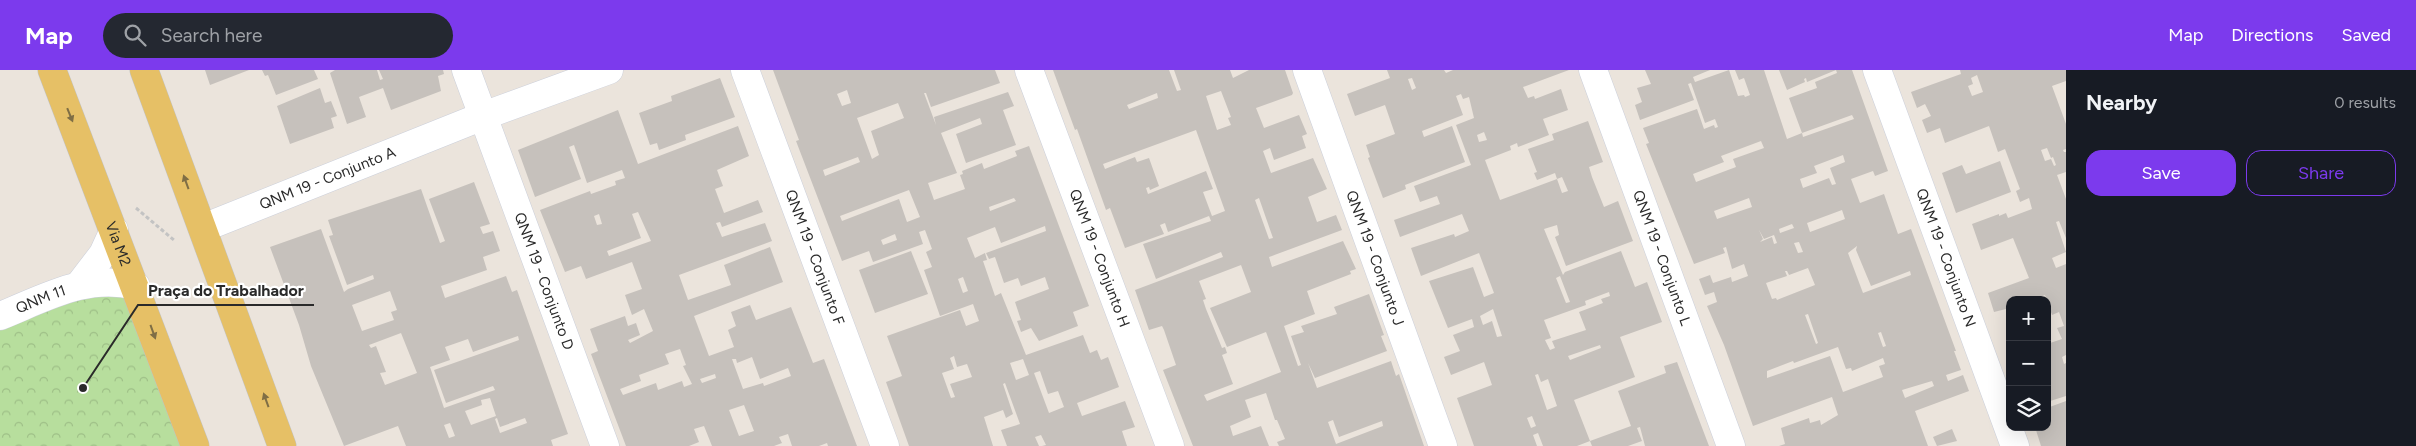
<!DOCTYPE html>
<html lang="en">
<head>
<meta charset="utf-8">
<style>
  :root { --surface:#171b24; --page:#242831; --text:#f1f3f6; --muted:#9ea1a6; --line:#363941; --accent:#7c3aed }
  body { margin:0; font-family:Figtree,sans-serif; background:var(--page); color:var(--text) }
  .controls { position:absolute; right:15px; bottom:15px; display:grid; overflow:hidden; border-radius:10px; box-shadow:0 5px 20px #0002 }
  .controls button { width:45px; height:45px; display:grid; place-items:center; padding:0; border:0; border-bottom:1px solid var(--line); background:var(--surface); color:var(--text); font:25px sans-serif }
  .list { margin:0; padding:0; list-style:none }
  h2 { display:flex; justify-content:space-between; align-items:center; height:65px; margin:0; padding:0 20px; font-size:21px }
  h2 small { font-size:16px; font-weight:400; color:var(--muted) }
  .actions { display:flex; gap:10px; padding:15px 20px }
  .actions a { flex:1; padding:11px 0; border:1px solid var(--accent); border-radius:15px; text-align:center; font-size:18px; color:var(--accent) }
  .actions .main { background:var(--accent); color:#fff }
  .icon { flex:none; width:28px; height:28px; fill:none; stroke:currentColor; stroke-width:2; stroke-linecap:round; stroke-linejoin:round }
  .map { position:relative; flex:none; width:2066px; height:376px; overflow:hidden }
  header { display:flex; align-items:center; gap:30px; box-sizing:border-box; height:70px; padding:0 25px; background:var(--accent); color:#fff }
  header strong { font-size:24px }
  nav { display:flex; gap:28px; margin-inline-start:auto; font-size:18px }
  .search { width:350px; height:45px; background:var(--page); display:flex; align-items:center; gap:12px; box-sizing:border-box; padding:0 18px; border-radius:28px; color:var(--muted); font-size:19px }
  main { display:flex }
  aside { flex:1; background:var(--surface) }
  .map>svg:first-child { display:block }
  .forest { fill:url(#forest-crowns) }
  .building { fill:#c6c1bc; fill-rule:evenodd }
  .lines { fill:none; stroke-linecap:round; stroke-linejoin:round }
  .minor-casing { stroke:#cbcfda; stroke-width:29 }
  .major-casing { stroke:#c3c3c3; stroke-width:29 }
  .path { stroke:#c3c3c3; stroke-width:3; stroke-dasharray:4 2.5; stroke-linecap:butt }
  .minor { stroke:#fff; stroke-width:28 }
  .major { stroke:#e6c066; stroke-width:28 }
  .oneway { fill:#7f6e45 }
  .labels { text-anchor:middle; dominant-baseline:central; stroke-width:4.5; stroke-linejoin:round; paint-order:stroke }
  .street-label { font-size:15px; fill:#2a2a2a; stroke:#fff }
  .leader { fill:none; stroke:#2a2a2a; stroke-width:2 }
  .callout-dot { fill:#2a2a2a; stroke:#fff; stroke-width:2 }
  .callout-label { font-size:16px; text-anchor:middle; font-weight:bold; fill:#2a2a2a; stroke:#fff; stroke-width:4.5; stroke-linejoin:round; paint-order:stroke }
</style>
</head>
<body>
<header>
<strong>Map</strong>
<div class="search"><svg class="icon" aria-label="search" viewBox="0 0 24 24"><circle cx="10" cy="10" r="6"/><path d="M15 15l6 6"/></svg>Search here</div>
<nav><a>Map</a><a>Directions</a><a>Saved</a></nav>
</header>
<main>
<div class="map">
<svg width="2066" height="376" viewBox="0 0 2066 376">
  <defs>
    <pattern id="forest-crowns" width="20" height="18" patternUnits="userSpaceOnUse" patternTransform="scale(1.25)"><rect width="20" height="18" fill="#b7de9d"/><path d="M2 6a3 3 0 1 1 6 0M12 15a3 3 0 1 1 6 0" fill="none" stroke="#9ebf87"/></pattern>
  </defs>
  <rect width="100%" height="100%" fill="#ebe4dc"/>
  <polygon class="forest" points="103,215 122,217 188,376 0,376 0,260"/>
  <g class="building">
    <polygon points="205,0 249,0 210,15"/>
    <polygon points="262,0 314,0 318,9 276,25 268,5 265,6"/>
    <polygon points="335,0 377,0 380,10 383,9 379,0 443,0 444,4 438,6 441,21 391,40 383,18 359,27 366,47 347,54 330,3"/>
    <path d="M 773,0 L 995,0 L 1000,13 L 931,37 L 926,23 L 924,23 L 936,55 L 934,47 L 1008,22 L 1014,36 L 1003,40 L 1016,75 L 966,93 L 956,64 L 982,54 L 980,48 L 941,63 L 957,103 L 928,113 L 934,130 L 965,119 L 960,105 L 963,104 L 962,101 L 982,93 L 984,99 L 1017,86 L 1015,81 L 1029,76 L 1089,236 L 1073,242 L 1078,256 L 1039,271 L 1031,258 L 1021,262 L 1017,251 L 1021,250 L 1015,232 L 1049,219 L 1045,207 L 1021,216 L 1018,208 L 1004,213 L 995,187 L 989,189 L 986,183 L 1046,161 L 1045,156 L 1001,173 L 995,157 L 967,168 L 975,188 L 985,183 L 987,190 L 983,191 L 995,226 L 1001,223 L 1026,285 L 1083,265 L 1090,283 L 1097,280 L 1101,290 L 1108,287 L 1119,317 L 1077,333 L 1082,346 L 1125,331 L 1135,357 L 1122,361 L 1127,376 L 1042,376 L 1046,375 L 1041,365 L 1035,367 L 1039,376 L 1007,376 L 1001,360 L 1020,354 L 1005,313 L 1003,314 L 1013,344 L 1006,348 L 1003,340 L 984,347 L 993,376 L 909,376 L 886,312 L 902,306 L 887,266 L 960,240 L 966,256 L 979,251 L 973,234 L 940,246 L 924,200 L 932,197 L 926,182 L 932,179 L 925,160 L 919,162 L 923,174 L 873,192 L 869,181 L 842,191 L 796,71 L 799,70 ZM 847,20 L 851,33 L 842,36 L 837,24 ZM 898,33 L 904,48 L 871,61 L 879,85 L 872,89 L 857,48 ZM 858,87 L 860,92 L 825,106 L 823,100 ZM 909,120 L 920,147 L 907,152 L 899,129 L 842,151 L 840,146 ZM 1014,128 L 1016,131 L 990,141 L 989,137 ZM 895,164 L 897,170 L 883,175 L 881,170 ZM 963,207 L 968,221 L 963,223 L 958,209 ZM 954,286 L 957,297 L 967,294 L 972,307 L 950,314 L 955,327 L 951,328 L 942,303 L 954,299 L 950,288 ZM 1023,289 L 1029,305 L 1016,310 L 1010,293 ZM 1040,301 L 1048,324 L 1058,321 L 1064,337 L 1049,343 L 1034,303 Z"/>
    <path d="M 1053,0 L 1169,0 L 1177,21 L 1181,20 L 1174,0 L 1230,0 L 1233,8 L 1249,0 L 1285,0 L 1293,23 L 1292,25 L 1256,38 L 1264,58 L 1299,45 L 1307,64 L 1302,66 L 1306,78 L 1274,90 L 1270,78 L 1263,81 L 1271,103 L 1313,88 L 1327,119 L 1308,127 L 1317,152 L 1336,145 L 1342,160 L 1269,187 L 1272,197 L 1343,171 L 1356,199 L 1350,201 L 1351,204 L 1307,221 L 1315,244 L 1284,256 L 1298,296 L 1301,295 L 1291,266 L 1304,262 L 1301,256 L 1337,244 L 1334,237 L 1369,224 L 1384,265 L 1381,266 L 1387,281 L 1315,308 L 1308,293 L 1317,318 L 1391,291 L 1396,306 L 1399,304 L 1424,376 L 1279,376 L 1277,372 L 1285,369 L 1277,350 L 1275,350 L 1266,323 L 1245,330 L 1251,347 L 1230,356 L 1233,366 L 1261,356 L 1269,376 L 1193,376 L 1163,300 L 1176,295 L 1164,260 L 1162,256 L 1149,260 L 1135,220 L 1223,187 L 1221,182 L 1156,209 L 1143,174 L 1211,151 L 1209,146 L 1168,162 L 1165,153 L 1160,155 L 1164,164 L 1125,178 L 1110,138 L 1106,140 L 1077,59 L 1075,60 ZM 1221,21 L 1231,47 L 1228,48 L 1231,55 L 1217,60 L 1206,26 ZM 1157,23 L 1158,28 L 1129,39 L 1127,35 ZM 1196,60 L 1225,141 L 1212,146 L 1203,122 L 1213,119 L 1206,101 L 1148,124 L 1146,118 L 1149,117 L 1150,120 L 1159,116 L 1149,88 L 1137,92 L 1135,87 L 1105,99 L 1103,94 ZM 1259,128 L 1273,168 L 1269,169 L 1255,130 ZM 1241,195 L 1251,222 L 1210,238 L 1227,277 L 1266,262 L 1281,302 L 1207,331 L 1204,325 L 1233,314 L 1222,285 L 1227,283 L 1225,277 L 1222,278 L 1206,239 L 1203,230 L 1206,229 L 1199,211 ZM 1333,350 L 1339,367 L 1382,351 L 1383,356 L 1336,374 L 1328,352 Z"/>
    <path d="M 1387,0 L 1444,0 L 1446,3 L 1453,0 L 1569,0 L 1523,17 L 1528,28 L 1534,26 L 1535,29 L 1561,19 L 1568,40 L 1543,49 L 1549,65 L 1518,77 L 1517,73 L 1510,76 L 1511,80 L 1485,90 L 1500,130 L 1557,109 L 1555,103 L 1537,110 L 1534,103 L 1537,102 L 1528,79 L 1554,70 L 1552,64 L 1588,51 L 1603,92 L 1589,97 L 1592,107 L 1604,137 L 1618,131 L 1633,171 L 1566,196 L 1555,167 L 1559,165 L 1557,155 L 1544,159 L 1563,205 L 1565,202 L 1621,181 L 1635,217 L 1647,212 L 1662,252 L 1620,267 L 1635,307 L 1574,330 L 1590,371 L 1577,376 L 1543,376 L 1538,363 L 1533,365 L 1537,376 L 1474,376 L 1457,328 L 1492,315 L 1484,292 L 1451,305 L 1444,287 L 1460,281 L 1453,265 L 1474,257 L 1472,249 L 1448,258 L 1429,211 L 1473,197 L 1484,227 L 1494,223 L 1479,183 L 1421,206 L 1411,178 L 1454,164 L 1455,167 L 1469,161 L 1462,144 L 1400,167 L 1394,150 L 1440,134 L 1437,126 L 1420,132 L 1414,116 L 1471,95 L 1456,55 L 1474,48 L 1469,27 L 1463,29 L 1461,24 L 1456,26 L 1463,45 L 1422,61 L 1424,67 L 1452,56 L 1465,92 L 1405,115 L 1406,119 L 1383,128 L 1368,88 L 1370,87 L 1366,75 L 1395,64 L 1385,35 L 1355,46 L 1347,24 L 1390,8 ZM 1412,8 L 1416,18 L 1412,20 L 1408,9 ZM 1484,62 L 1487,70 L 1479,72 L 1477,65 ZM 1562,107 L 1568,121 L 1562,123 L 1557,109 ZM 1560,206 L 1570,232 L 1566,233 L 1556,208 ZM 1609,222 L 1610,226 L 1601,229 L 1603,233 L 1579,242 L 1586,260 L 1552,271 L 1555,278 L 1550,280 L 1545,270 L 1551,268 L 1544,250 L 1586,235 L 1585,231 ZM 1493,239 L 1502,266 L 1497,267 L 1492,251 L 1483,255 L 1480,246 ZM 1600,275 L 1601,278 L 1570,290 L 1568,286 ZM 1538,304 L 1541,312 L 1548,309 L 1557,336 L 1547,340 L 1535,305 ZM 1532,346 L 1536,356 L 1531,358 L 1527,348 Z"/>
    <path d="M 1645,0 L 1710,0 L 1693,7 L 1695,12 L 1729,0 L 1738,26 L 1744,25 L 1745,27 L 1750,25 L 1744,8 L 1739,10 L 1735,0 L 1764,0 L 1787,69 L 1802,63 L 1803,67 L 1854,49 L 1852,45 L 1802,63 L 1789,28 L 1817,18 L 1815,12 L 1837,3 L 1836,0 L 1807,12 L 1806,8 L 1804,9 L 1805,12 L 1787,20 L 1779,0 L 1852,0 L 1888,101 L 1875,106 L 1873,101 L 1851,109 L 1860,133 L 1884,124 L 1898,164 L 1911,159 L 1956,281 L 1954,281 L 1961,300 L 1946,305 L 1948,311 L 1963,305 L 1969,321 L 1915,341 L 1928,376 L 1779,376 L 1785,374 L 1781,358 L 1809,348 L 1810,353 L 1820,350 L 1821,355 L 1838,345 L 1832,327 L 1753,356 L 1724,275 L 1707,236 L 1717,232 L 1714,222 L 1705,225 L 1699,209 L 1710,205 L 1713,213 L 1731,207 L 1732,212 L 1748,206 L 1744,194 L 1732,199 L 1726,177 L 1723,178 L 1725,183 L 1694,194 L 1646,74 L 1649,73 L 1643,58 L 1697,39 L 1704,59 L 1714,55 L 1715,58 L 1718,57 L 1715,49 L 1705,53 L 1691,13 L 1688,14 L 1694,30 L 1640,50 L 1635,35 L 1642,32 L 1637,18 L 1651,14 ZM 1761,71 L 1764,78 L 1733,89 L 1736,97 L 1696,112 L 1693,104 L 1724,92 L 1721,86 ZM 1843,85 L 1845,92 L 1830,98 L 1836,114 L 1832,115 L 1829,108 L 1803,118 L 1800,109 L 1817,103 L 1814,96 ZM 1749,128 L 1752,137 L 1717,149 L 1714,141 ZM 1842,140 L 1845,149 L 1810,162 L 1807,153 ZM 1792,154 L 1794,158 L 1780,163 L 1779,159 ZM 1759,160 L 1764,169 L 1774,165 L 1777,173 L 1774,174 L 1772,167 L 1760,172 L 1763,169 ZM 1799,172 L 1803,182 L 1798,183 L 1794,173 ZM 1857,176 L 1856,180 L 1871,216 L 1910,201 L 1911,205 L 1863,223 L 1848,183 ZM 1808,198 L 1815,215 L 1777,230 L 1776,228 L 1772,229 L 1766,213 L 1787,206 L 1785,201 L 1787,201 L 1789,205 ZM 1808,244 L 1818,273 L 1816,274 L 1805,245 ZM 1881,262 L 1886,276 L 1883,277 L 1878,263 ZM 1838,277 L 1846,299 L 1851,298 L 1852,301 L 1883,288 L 1885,294 L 1879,296 L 1883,307 L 1843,322 L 1830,286 L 1767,308 L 1767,301 L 1793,291 L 1794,293 ZM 1932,311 L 1934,316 L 1905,328 L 1902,320 Z"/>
    <path d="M 1960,0 L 2066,0 L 2066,11 L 2052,16 L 2066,54 L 2066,79 L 2063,80 L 2064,82 L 2066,82 L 2066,102 L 2057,105 L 2066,129 L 2066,168 L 2059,151 L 2056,152 L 2066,182 L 2052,188 L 2056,198 L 2066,194 L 2066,285 L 2062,287 L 2064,294 L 2066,293 L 2066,326 L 2047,332 L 2047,274 L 2062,269 L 2057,258 L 2064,256 L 2059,242 L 2052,245 L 2045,225 L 2033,230 L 2010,230 L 2010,238 L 1994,242 L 1988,223 L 2029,208 L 2013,168 L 1981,180 L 1972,154 L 1999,144 L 1999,146 L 2006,143 L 2008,148 L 2032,139 L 2029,128 L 2020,132 L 2016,121 L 2020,119 L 2005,79 L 1998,82 L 1989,56 L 1945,73 L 1940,58 L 1927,63 L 1922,50 L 1931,46 L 1925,34 L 1917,38 L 1911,22 L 1961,4 ZM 1977,5 L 1983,22 L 1972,26 L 1968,16 L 1973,14 L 1971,8 ZM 2047,78 L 2051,88 L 2053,87 L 2056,95 L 2054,96 L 2051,89 L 2045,91 L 2041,80 Z"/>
    <polygon points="720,8 735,47 685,65 686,70 659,80 657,73 650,75 639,43 672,31 671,26"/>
    <polygon points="320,18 325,33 331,31 337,46 331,48 334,58 290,74 277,36"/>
    <path d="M 618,40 L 638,94 L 738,56 L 749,86 L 717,100 L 723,116 L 715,119 L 724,143 L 758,130 L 763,142 L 722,157 L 720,152 L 716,153 L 722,167 L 765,153 L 772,171 L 679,205 L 688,230 L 731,215 L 724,195 L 770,177 L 783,212 L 694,246 L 709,286 L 734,277 L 728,260 L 736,256 L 731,242 L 750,235 L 756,250 L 791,237 L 813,293 L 824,289 L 857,376 L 828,376 L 827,373 L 819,376 L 792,376 L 788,364 L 779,367 L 782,373 L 774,376 L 712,376 L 704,356 L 694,359 L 699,372 L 689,376 L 626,376 L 591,284 L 598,281 L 590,259 L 625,246 L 628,256 L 636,253 L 640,265 L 628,270 L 630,273 L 653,261 L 644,239 L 632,245 L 625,225 L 642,219 L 632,192 L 586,209 L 581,196 L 565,202 L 540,140 L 590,121 L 591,124 L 616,115 L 615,111 L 625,108 L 622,100 L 587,113 L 574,75 L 569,77 L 581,109 L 535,127 L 518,80 ZM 638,142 L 651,171 L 609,186 L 607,181 L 641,168 L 632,144 ZM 599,144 L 602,154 L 597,155 L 594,146 ZM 680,279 L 686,295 L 683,296 L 692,314 L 684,317 L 682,311 L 658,320 L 656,313 L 623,325 L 620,319 L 641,311 L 639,305 L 669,294 L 665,284 ZM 752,287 L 760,309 L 788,298 L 791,306 L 764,316 L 763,313 L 743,319 L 732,289 L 736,289 L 737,293 ZM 715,304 L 716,308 L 702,313 L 700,309 ZM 744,335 L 754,361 L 739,366 L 729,340 Z"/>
    <polygon points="2000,91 2011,122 1956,143 1942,103 1962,95 1966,104"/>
    <path d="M 474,112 L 490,154 L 480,157 L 483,164 L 493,161 L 500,181 L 483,187 L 487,200 L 441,216 L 445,228 L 506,206 L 512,222 L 517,220 L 568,364 L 551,370 L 553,376 L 406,376 L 398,356 L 344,376 L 311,296 L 299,255 L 270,177 L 321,159 L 344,222 L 348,219 L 374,209 L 373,205 L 347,215 L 329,166 L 333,165 L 328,150 L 421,119 L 440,173 L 445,171 L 429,129 ZM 390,221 L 397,240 L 391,242 L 394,250 L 362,261 L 352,235 ZM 401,263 L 417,303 L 385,315 L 380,303 L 386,302 L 376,276 L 371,278 L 369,275 ZM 518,266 L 519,270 L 434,300 L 446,333 L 493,316 L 495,320 L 444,338 L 430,297 L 450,290 L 445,277 L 468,269 L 473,282 ZM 490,328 L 496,346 L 471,355 L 465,341 L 482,335 L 481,330 ZM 497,348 L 500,357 L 525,348 L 527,353 L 500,363 L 495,349 ZM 450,353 L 455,366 L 449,368 L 444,355 Z"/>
    <polygon points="911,181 928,224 875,243 859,200"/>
    <polygon points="1677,292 1709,376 1645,376 1640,357 1637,358 1642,371 1628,376 1592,376 1590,371 1631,356 1618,321 1666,303 1664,296"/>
    <polygon points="2066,331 2066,376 2041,376 2035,357 2047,357 2047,338"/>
    <polygon points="1952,359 1957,371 1937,376 1933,367"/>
  </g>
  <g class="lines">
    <defs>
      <g id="minor">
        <path id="s1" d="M 466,0 L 605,376"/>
        <path id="s2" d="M 745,0 L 885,376"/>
        <path id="s3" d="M 1029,0 L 1170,376"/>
        <path id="s4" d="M 1307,0 L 1443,376"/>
        <path id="s5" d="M 1593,0 L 1731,376"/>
        <path id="s6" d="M 1877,0 L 2015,376"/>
        <path id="s7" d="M 203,158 L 483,46 L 609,0"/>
        <polyline points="80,214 103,184 114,160"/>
        <path id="s8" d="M 0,246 C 45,228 87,203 136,216"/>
      </g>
      <g id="major">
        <path id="s9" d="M 52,0 L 195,376"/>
        <polyline points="144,0 282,376"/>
      </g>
    </defs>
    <use href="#minor" class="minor-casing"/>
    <use href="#major" class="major-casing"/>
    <polyline class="path" points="136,138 175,171"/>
    <use href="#minor" class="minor"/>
    <use href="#major" class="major"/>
  </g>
  <defs><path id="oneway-solid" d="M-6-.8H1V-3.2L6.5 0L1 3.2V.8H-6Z" transform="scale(1.25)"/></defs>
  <g class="oneway">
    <use href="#oneway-solid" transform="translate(70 45) rotate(68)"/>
    <use href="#oneway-solid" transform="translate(186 112) rotate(-110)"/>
    <use href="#oneway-solid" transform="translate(153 262) rotate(70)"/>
    <use href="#oneway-solid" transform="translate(266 330) rotate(-110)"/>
  </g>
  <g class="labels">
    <g class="street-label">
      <text stroke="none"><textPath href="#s7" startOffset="134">QNM 19 - Conjunto A</textPath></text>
      <text stroke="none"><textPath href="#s9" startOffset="186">Via M2</textPath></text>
      <text stroke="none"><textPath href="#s2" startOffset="200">QNM 19 - Conjunto F</textPath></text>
      <text stroke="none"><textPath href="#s3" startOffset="201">QNM 19 - Conjunto H</textPath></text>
      <text stroke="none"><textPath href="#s4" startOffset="200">QNM 19 - Conjunto J</textPath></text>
      <text stroke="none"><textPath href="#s5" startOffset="200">QNM 19 - Conjunto L</textPath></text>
      <text stroke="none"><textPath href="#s6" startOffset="200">QNM 19 - Conjunto N</textPath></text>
      <text stroke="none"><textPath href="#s1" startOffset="225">QNM 19 - Conjunto D</textPath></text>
      <text stroke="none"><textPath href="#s8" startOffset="44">QNM 11</textPath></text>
    </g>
  </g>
  <path class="leader" d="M83 318L138 235H314"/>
  <circle class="callout-dot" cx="83" cy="318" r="5"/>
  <g class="callout-label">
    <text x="226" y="226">Praça do Trabalhador</text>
  </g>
</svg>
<div class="controls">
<button>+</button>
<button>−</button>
<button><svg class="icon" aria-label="layers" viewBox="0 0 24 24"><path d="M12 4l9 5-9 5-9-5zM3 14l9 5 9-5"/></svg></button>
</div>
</div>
<aside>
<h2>Nearby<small>0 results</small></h2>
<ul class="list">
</ul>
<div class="actions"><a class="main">Save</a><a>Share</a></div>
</aside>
</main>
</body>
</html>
